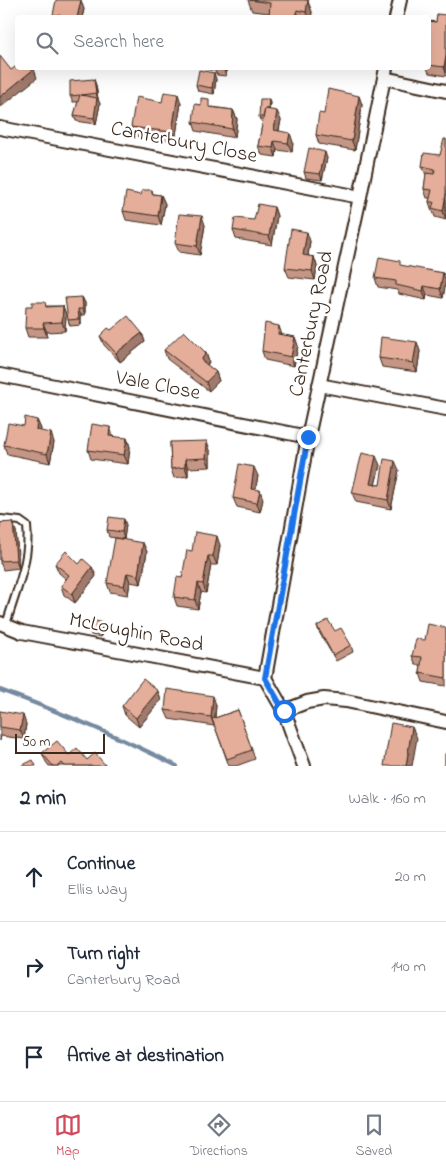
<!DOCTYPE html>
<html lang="en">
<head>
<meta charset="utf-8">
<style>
  :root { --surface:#fff; --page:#f6f6f7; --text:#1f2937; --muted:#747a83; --line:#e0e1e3; --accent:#d1495b }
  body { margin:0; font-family:"Indie Flower",sans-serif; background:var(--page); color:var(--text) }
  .scale { position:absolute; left:15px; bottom:12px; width:90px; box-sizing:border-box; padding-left:5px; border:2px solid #3b2a1e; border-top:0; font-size:14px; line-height:18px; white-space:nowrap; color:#3b2a1e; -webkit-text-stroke:4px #fff; paint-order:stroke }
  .stop { position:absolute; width:15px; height:15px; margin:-11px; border:4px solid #1a73e8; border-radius:50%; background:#fff }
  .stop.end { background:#1a73e8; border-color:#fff; box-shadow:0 1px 5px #0008 }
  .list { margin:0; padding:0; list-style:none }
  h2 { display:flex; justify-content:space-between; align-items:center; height:65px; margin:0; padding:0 20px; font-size:21px }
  h2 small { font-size:16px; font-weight:400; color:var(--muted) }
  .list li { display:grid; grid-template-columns:32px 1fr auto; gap:15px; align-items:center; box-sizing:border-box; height:90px; padding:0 20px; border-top:1px solid var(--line) }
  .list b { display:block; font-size:19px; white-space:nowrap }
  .list p { margin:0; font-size:16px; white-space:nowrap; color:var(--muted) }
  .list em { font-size:16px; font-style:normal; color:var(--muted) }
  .icon { flex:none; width:28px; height:28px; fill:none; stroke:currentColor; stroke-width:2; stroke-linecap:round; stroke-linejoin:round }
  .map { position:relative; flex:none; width:446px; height:766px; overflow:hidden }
  .search { position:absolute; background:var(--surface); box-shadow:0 5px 20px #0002; left:15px; right:15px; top:15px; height:55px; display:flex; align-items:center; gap:12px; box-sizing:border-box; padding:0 18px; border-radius:5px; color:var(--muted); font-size:19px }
  .sheet { height:335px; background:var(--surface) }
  nav { display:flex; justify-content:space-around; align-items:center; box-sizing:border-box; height:70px; border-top:1px solid var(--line); background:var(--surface); font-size:14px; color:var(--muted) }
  nav a { display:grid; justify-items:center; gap:2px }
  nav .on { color:var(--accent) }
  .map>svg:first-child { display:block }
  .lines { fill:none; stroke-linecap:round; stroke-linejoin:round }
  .stream { stroke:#748aa0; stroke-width:4 }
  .service-casing { stroke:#3b2a1e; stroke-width:10 }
  .minor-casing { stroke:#3b2a1e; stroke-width:16 }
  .service { stroke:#fff; stroke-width:6 }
  .minor { stroke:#fff; stroke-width:12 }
  .wall { fill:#c59685; stroke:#3b2a1e }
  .shaded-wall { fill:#a07a6c; stroke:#3b2a1e }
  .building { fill:#e5ae9b; stroke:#3b2a1e }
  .route { stroke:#1a73e8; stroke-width:6 }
  .labels { text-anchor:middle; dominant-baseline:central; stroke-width:5; stroke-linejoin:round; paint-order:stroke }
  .street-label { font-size:21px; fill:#3b2a1e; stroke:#fff }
</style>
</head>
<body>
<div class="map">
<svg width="446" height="766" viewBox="0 0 446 766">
  <rect width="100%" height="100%" fill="#fff"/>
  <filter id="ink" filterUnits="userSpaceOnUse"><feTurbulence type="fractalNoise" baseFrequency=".02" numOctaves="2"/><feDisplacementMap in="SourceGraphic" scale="10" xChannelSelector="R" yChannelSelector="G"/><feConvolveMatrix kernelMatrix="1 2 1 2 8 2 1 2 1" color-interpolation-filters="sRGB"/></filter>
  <g filter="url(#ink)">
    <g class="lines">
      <path class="stream" d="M 0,690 C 60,712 120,737 177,766"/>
      <defs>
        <path id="service" d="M 1,519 L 20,521 L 27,526 C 31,560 15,593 6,625"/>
        <g id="minor">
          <polyline points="396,18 400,0"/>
          <polyline points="384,78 446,91"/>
          <polyline points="0,128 360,197"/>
          <polyline points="0,375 308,437"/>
          <polyline points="319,385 446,409"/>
          <polyline points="0,623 22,632 265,678"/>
          <polyline points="265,678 308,437 360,197 386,68"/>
          <polyline points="265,678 284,711 304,766"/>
          <polyline points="284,711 307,702 324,699 346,701 446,722"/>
        </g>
      </defs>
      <use href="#service" class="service-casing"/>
      <use href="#minor" class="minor-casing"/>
      <use href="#service" class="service"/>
      <use href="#minor" class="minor"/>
    </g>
    <g class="wall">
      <polygon points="248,0 308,2 312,12 311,18 269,18 269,13 252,11"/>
      <polygon points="84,9 82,18 54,18 53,15"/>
      <polygon points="446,15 446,76 429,73 427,68 428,68 428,21 436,22"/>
      <polygon points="206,68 227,68 226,76 217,75 215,71 206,69"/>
      <polygon points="216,79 214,94 198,91 196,85"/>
      <polygon points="96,85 98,99 100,104 96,124 76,121 74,115 78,102 73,102 70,96"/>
      <polygon points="359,96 362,105 355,150 319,144 316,135 324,114"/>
      <polygon points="162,102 181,103 175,141 134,136 131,127"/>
      <polygon points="270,103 269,109 281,120 279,131 293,142 292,152 277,150 276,157 262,155 258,146 263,120 260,120 259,117"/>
      <polygon points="212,107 233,110 237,119 235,138 196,131 193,122"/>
      <polygon points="446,139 446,220 435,217 433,211 432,211 429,202 430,198 427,198 424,189 426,175 422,166 440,155"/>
      <polygon points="327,158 322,180 306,178 304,172"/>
      <polygon points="152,190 153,194 161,195 165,204 161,225 126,220 123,211 141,195"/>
      <polygon points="274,207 277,216 272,245 236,239 233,230 254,220"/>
      <polygon points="205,225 200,255 179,252 175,243"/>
      <polygon points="310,241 308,256 314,257 317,266 315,280 289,277 285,268"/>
      <polygon points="402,266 446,281 443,298 427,295 426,300 399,294 397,290 378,287 375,278"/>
      <polygon points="82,297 85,303 85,315 81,315 81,325 70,326 68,320"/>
      <polygon points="46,306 63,306 66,315 65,331 47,332 47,337 28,337 25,328"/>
      <polygon points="142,333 145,342 120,362 104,345 100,336"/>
      <polygon points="282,335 295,337 298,346 294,366 265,360 262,351"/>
      <polygon points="164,350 206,353 209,362 207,365 216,372 219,381 209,391 167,359"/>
      <polygon points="420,351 417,372 382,367 379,358"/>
      <polygon points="37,420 41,429 40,431 54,442 50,463 7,454 4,445 24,426"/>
      <polygon points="127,438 130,447 128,464 91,459 88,450"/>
      <polygon points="170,442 210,450 210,467 188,468 188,476 174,478 171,469"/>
      <polygon points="380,465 375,485 380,485 399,470 391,509 356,502 352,493"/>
      <polygon points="258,476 255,489 263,499 260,512 237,507 233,498"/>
      <polygon points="0,523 16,531 19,568 3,570 1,564 0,564"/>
      <polygon points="126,525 124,539 109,537 107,530"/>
      <polygon points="143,543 147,552 141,584 130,582 128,595 110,592 107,583"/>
      <polygon points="220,545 217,565 211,565 206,593 201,592 198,609 177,606 174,597 182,578 192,551"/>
      <polygon points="55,564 79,564 92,567 96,576 75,603 64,595 61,586 66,579 59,573"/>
      <polygon points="103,626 101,637 91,635 90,632"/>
      <polygon points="317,626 351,645 353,652 336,661 319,632"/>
      <polygon points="446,628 446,686 423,682 420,673 421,665 416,665 412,656 425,640"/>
      <polygon points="161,700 139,727 125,715 122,706"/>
      <polygon points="216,705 215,718 238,710 255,759 236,766 229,766 214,724 214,726 169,719 165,710"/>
      <polygon points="0,711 26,724 24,739 1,736 0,741"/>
      <polygon points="42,753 69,755 87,760 106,766 49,766 46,762"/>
    </g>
    <g class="shaded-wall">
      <polygon points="81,0 84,9 82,18 77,18"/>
      <polygon points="304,0 309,0 308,2 312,12 311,18 308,18 306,12"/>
      <polygon points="297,10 299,18 295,18"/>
      <polygon points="446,56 446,73 444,67"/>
      <polygon points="224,68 227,68 226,76 224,70"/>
      <polygon points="34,69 37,78 1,107 0,104 0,97"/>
      <polygon points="214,73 216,79 214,94 212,88"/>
      <polygon points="94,79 96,85 98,99 96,93"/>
      <polygon points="178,94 181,103 175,141 172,132"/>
      <polygon points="359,96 362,105 355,150 352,141"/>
      <polygon points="97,98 100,104 96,124 94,118"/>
      <polygon points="269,99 270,103 267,121 266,118"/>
      <polygon points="233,110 237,119 235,138 232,129"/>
      <polygon points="277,111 281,120 277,139 274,130"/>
      <polygon points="290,133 293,142 292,152 288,143"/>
      <polygon points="274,141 277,150 276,157 273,148"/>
      <polygon points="325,152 327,158 322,180 320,174"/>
      <polygon points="446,194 446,220 443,211"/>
      <polygon points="161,195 165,204 161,225 158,216"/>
      <polygon points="274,207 277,216 272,245 269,236"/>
      <polygon points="202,216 205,225 200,255 197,246"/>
      <polygon points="307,232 310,241 307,264 303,255"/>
      <polygon points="314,257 317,266 315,280 312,271"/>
      <polygon points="443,273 446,281 443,298 440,289"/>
      <polygon points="424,286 427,295 426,300 423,291"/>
      <polygon points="82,297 85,303 85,315 83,309"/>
      <polygon points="63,306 66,315 65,331 62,322"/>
      <polygon points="78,309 81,315 81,325 79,319"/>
      <polygon points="43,323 47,332 47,337 44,328"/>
      <polygon points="279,326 282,335 278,334"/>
      <polygon points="142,333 145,342 120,362 116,353"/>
      <polygon points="295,337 298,346 294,366 291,357"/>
      <polygon points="417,342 420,351 417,372 413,363"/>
      <polygon points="206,353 209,362 204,369 201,360"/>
      <polygon points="216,372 219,381 209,391 206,382"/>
      <polygon points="37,420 41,429 39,439 36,430"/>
      <polygon points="110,427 113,436 112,445 109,436"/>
      <polygon points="51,433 54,442 50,463 47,454"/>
      <polygon points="127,438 130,447 128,464 124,455"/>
      <polygon points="207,441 210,450 210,467 206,458"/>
      <polygon points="376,456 380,465 373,493 370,484"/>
      <polygon points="185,459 188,468 188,476 185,467"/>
      <polygon points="395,461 399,470 391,509 388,500"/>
      <polygon points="254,467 258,476 254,498 251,489"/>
      <polygon points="260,490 263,499 260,512 257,503"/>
      <polygon points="124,519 126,525 124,539 122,532"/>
      <polygon points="13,522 16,531 19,568 16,560"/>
      <polygon points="217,536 220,545 217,565 213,556"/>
      <polygon points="143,543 147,552 141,584 138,575"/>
      <polygon points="208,556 211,565 206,593 203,584"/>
      <polygon points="92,567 96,576 75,603 72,594"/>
      <polygon points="127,573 130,582 128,595 124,586"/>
      <polygon points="198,583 201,592 198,609 195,600"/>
      <polygon points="102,623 103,626 101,637 100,634"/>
      <polygon points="158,691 161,700 139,727 136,718"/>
      <polygon points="213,696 216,705 214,726 211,717"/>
      <polygon points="23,715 26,724 24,739 20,730"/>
      <polygon points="412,727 417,738 412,766 406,766"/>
    </g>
    <g class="building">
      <polygon points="56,0 81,0 77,18 59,18 60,15 53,15"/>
      <polygon points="250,0 308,0 306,12 297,10 295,17 287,15 286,18 276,18 269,16 270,3"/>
      <polygon points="437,14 446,15 446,56 444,67 428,65 428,21 436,22"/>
      <polygon points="0,56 11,70 18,65 18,68 32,68 34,69 0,97"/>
      <polygon points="215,68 224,68 224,70 214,69"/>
      <polygon points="199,70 214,73 212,88 196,85"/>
      <polygon points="94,79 96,93 81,95 97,98 94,118 74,115 80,95 70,96 70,81"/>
      <polygon points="328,89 359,96 352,141 316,135 319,113 324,114"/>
      <polygon points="164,92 178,94 172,132 131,127 136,97 162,102"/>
      <polygon points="201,98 209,99 209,107 233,110 232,129 193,122 195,104 201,105"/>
      <polygon points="260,99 269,99 268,109 265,109 263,117 259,117"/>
      <polygon points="265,109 277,111 274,130 290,133 288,143 274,141 273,148 258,146"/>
      <polygon points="444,139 446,139 446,194 443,211 432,208 434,202 429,202 432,190 424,189 426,173 434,174 435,169 422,166 424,153 440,155"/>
      <polygon points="309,148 325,152 320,174 304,172"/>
      <polygon points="142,190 152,190 152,194 161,195 158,216 123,211 126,192 141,195"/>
      <polygon points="258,204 274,207 269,236 233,230 235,218 254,220"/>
      <polygon points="179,214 202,216 197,246 175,243"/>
      <polygon points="291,229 307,232 303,255 314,257 312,271 285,268"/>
      <polygon points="379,257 400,261 400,265 443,273 440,289 424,286 423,291 396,285 396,281 375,278"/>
      <polygon points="82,297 83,309 78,309 79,319 68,320 65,298"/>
      <polygon points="32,302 45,302 46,307 63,306 62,322 43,323 44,328 25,328 26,306 32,306"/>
      <polygon points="128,316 142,333 116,353 100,336 108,328 111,330"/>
      <polygon points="265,323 279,326 278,334 295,337 291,357 262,351"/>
      <polygon points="184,331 206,353 201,360 216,372 206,382 164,350"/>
      <polygon points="381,337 417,342 413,363 379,358"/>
      <polygon points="25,417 37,420 36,430 51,433 47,454 4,445 8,423 24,426"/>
      <polygon points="92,424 110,427 109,436 127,438 124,455 88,450"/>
      <polygon points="207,441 206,458 185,459 185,467 171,469 170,442"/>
      <polygon points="362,453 376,456 370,484 380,485 384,459 395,461 388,500 352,493"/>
      <polygon points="239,464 254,467 251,489 260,490 257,503 233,498"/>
      <polygon points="109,517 124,519 122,532 107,530"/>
      <polygon points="13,522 16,560 0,561 0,523"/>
      <polygon points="195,532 217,536 213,556 208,556 203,584 198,583 195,600 174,597 177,577 182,578 187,550 192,551"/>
      <polygon points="115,538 143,543 138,575 127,573 124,586 107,583"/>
      <polygon points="66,551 79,564 83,559 92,567 72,594 61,586 69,575 55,564"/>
      <polygon points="93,620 102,623 100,634 90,632"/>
      <polygon points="328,620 335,631 341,628 351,645 333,655 317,626"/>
      <polygon points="428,624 446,628 446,678 420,673 422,657 412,656 416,639 425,640"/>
      <polygon points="143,679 158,691 136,718 122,706"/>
      <polygon points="167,689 213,696 211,717 165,710"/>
      <polygon points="238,710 252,750 227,759 212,719"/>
      <polygon points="0,711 23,715 20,730 0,727"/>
      <polygon points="391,723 412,727 406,766 384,766"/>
      <polygon points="57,741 69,755 77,748 87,760 95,753 106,766 65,766 62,763 58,766 53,766 42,753"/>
      <rect x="445" y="754" width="1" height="12"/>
      <polygon points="33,760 36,766 21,766"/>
    </g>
  </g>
  <g class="lines" filter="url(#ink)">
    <polyline class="route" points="284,711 265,678 308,437"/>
  </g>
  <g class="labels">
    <g class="street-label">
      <text transform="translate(184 143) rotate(11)">Canterbury Close</text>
      <text transform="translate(312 324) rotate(-78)">Canterbury Road</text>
      <text transform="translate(158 386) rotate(11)">Vale Close</text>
      <text transform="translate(136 633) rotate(11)">McLoughin Road</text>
    </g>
  </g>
</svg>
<div class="scale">50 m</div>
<div class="stop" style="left:284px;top:711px"></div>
<div class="stop end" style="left:308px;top:437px"></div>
<div class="search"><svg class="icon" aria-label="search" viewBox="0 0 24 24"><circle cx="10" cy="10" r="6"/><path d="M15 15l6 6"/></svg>Search here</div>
</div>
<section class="sheet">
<h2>2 min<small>Walk · 160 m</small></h2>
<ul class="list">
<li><svg class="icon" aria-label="ahead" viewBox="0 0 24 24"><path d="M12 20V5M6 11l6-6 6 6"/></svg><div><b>Continue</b><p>Ellis Way</p></div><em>20 m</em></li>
<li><svg class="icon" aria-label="right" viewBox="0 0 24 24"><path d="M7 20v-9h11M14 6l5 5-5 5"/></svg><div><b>Turn right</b><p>Canterbury Road</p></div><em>140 m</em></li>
<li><svg class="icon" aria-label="arrive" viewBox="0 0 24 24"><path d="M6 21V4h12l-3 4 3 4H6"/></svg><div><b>Arrive at destination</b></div></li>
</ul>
</section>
<nav>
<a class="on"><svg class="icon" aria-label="map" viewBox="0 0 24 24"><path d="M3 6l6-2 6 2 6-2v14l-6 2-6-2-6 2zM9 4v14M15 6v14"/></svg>Map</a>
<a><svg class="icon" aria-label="directions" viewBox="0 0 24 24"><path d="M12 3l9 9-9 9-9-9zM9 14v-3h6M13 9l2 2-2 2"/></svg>Directions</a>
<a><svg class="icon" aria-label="saved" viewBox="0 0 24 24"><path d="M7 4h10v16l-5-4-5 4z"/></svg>Saved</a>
</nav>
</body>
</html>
